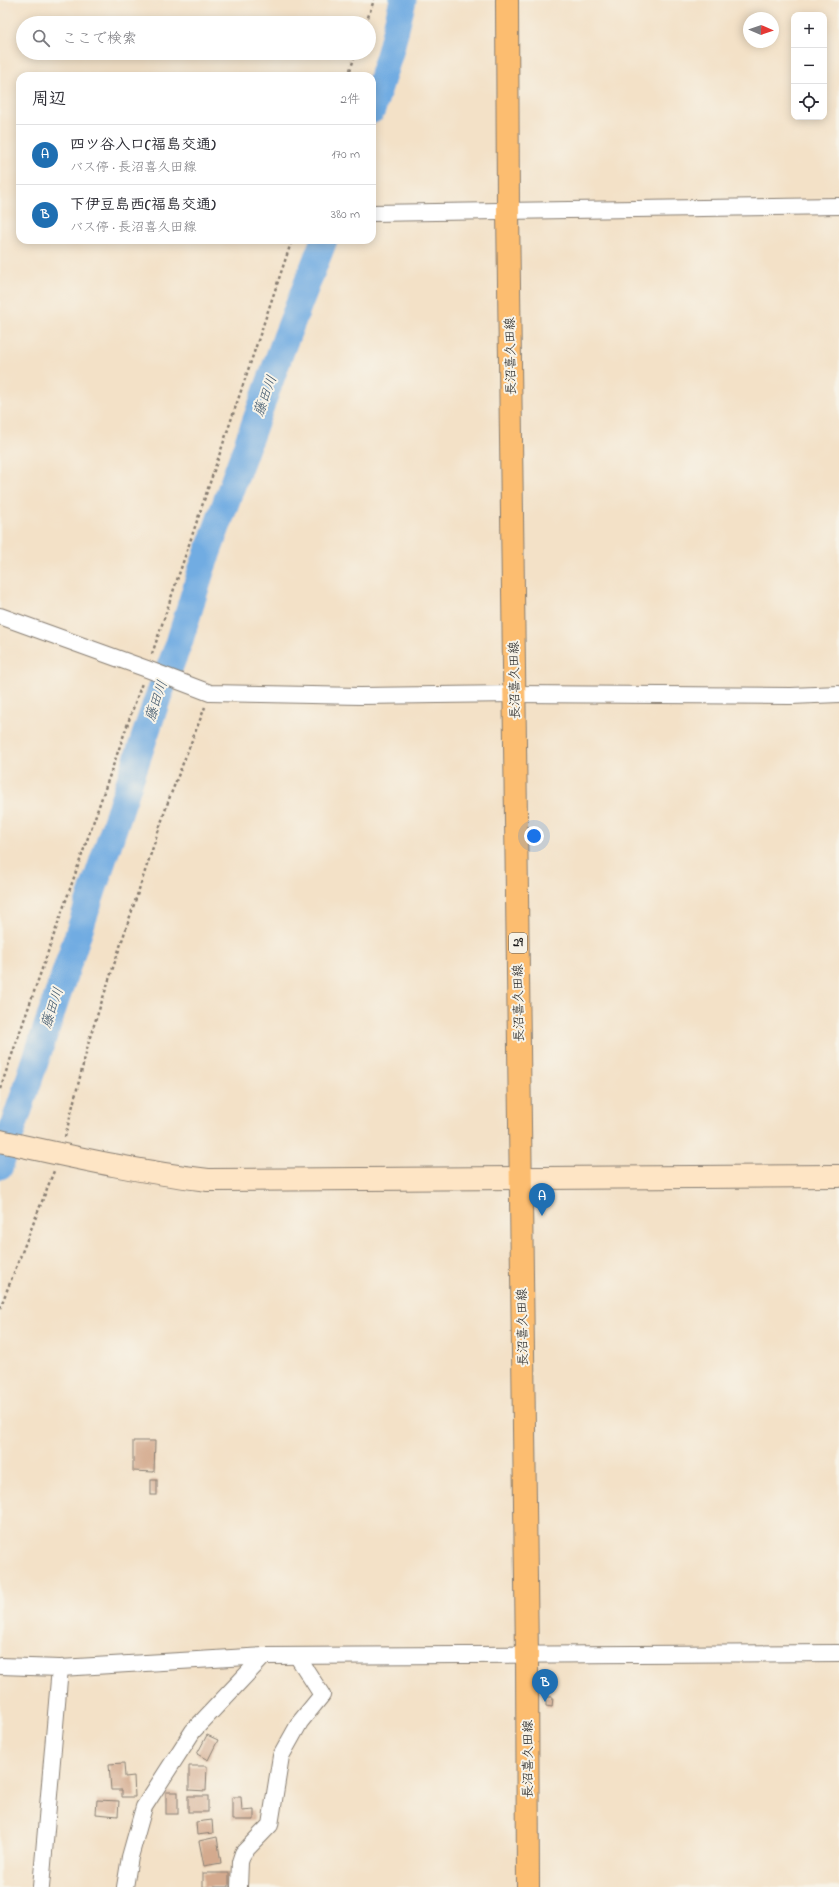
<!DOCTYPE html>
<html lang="ja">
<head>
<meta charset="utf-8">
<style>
  :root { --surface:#fff; --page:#f2f2f3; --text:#2b2b33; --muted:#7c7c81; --line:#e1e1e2; --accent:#1f6fb2 }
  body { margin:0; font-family:"Indie Flower","Klee One",sans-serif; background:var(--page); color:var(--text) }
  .controls { position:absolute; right:12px; top:12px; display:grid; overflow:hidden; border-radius:8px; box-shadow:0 2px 10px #0003 }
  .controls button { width:36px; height:36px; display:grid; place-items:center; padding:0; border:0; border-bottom:1px solid var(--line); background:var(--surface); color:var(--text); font:20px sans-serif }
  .compass { position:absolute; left:743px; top:12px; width:36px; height:36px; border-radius:50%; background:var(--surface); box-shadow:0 2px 10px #0003; rotate:92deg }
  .you { position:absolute; left:534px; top:836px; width:14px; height:14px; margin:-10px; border:3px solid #fff; border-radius:50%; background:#1a73e8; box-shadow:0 0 0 6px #1a73e833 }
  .badge { display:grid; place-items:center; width:26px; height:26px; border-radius:50%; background:var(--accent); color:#fff; font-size:13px; font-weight:700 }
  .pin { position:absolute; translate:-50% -33px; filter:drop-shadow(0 1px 2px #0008) }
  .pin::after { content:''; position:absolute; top:21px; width:14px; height:12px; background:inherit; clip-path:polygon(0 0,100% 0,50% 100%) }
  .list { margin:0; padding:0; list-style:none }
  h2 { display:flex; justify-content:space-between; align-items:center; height:52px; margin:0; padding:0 16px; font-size:17px }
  h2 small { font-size:13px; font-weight:400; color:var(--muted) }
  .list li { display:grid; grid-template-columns:26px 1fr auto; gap:12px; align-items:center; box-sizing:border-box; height:60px; padding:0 16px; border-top:1px solid var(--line) }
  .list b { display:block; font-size:15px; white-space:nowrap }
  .list p { margin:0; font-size:13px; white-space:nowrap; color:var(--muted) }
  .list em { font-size:13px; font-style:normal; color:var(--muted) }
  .icon { flex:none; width:22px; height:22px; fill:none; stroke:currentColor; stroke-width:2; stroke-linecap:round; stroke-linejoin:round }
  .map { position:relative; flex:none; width:839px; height:1887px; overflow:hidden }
  .search { position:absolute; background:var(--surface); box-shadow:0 2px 10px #0003; left:16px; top:16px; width:360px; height:44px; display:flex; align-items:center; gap:10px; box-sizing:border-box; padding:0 14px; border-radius:22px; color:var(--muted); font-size:15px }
  .panel { position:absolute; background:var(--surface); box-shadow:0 2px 10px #0003; left:16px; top:72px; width:360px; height:172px; border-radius:12px }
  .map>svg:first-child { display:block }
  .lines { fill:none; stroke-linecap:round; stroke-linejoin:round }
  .river { stroke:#71ace2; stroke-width:27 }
  .building { fill:#d4aa8e }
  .street-casing { stroke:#887e72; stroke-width:18 }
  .secondary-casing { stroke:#887e72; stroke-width:24 }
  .primary-casing { stroke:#887e72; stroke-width:24 }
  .path { stroke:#887e72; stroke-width:2.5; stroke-dasharray:3 3; stroke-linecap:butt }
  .street { stroke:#fff; stroke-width:16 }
  .secondary { stroke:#fee5c5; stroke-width:22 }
  .primary { stroke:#fcbd6f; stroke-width:22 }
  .labels { text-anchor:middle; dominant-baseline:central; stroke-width:4; stroke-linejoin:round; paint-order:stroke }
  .shield { fill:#f7f3e8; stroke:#5e5c59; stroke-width:1 }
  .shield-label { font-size:12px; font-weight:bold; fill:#1c1c1c }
  .street-label { font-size:13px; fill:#1c1c1c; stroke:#f7f3e8 }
  .water-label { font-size:14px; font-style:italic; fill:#3e566b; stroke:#f7f3e8 }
</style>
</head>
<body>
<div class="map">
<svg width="839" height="1887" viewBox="0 0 839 1887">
  <rect width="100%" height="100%" fill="#f7f3e8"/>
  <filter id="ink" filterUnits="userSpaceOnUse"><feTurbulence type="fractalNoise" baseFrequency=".025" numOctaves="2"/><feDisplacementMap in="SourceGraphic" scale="8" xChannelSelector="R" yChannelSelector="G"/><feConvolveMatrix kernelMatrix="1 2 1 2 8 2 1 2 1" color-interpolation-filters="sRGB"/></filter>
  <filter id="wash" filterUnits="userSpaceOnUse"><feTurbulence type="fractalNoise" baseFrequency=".012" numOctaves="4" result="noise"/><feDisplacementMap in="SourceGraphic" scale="16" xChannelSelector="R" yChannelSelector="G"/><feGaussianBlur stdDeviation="0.9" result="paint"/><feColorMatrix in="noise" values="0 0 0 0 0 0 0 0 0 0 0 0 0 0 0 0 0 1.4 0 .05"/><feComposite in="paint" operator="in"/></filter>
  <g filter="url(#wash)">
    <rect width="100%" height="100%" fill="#f3e1c7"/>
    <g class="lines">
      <g class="river">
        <polyline points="372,110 390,52 403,0"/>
        <polyline points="0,1166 157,700 179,643 201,571 285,340 324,240"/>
      </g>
    </g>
    <g id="blocks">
      <g class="building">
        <polygon points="133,1441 155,1441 154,1472 133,1471"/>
        <rect x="151" y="1480" width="6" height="15"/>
        <polygon points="546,1697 553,1697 552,1707 546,1706"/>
        <polygon points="207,1735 218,1740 208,1760 197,1754"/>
        <polygon points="124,1763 125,1777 134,1776 135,1797 122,1797 122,1790 111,1790 109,1764"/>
        <polygon points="189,1766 207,1766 206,1791 189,1790"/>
        <rect x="166" y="1792" width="12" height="22"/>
        <rect x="188" y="1796" width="20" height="16"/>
        <polygon points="232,1797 241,1797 242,1811 254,1810 254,1820 232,1820"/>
        <polygon points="97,1800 119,1801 118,1816 96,1814"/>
        <polygon points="212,1820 213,1833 197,1835 196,1822"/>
        <polygon points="217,1837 221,1863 204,1866 199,1841"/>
        <rect x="203" y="1873" width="26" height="14"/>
      </g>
    </g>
  </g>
  <g filter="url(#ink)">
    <use href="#blocks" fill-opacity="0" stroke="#887e72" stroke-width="1"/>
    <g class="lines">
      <defs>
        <g id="street">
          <polyline points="372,213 839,206"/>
          <polyline points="0,616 147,669 210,693 360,696 515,694 791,696 839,694"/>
          <polyline points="0,1666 60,1668 264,1656 839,1653"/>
          <polyline points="41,1887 60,1668"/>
          <polyline points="125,1887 130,1857 144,1807 193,1731 264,1656"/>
          <polyline points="239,1887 240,1862 243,1853 270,1825 281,1756 300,1722 322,1695 297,1656"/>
        </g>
        <path id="secondary" d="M 0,1141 C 69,1156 138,1172 208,1180 L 839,1176"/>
        <polyline id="primary" points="507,0 508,210 527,1656 528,1887"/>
      </defs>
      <use href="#street" class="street-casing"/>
      <use href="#secondary" class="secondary-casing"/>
      <use href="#primary" class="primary-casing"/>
      <g class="path">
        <polyline points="366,23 374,0"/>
        <polyline points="348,76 356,53"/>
        <polyline points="152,654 292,240"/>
        <polyline points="0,1089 142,683"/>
        <polyline points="65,1137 90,1037 169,799 205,707"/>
        <polyline points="0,1308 54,1171"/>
      </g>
      <use href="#street" class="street"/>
      <use href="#secondary" class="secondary"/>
      <use href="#primary" class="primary"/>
    </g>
  </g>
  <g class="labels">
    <rect class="shield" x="509" y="933" width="18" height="20" rx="3"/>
    <g class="shield-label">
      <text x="518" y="943">29</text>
    </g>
    <g class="street-label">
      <text transform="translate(511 356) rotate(-91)">長沼喜久田線</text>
      <text transform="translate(515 680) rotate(-91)">長沼喜久田線</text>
      <text transform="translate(519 1003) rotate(-91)">長沼喜久田線</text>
      <text transform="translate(523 1327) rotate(-91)">長沼喜久田線</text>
      <text transform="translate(528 1759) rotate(-90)">長沼喜久田線</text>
    </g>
    <g class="water-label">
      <text transform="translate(266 396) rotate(-70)">藤田川</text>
      <text transform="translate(157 701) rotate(-71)">藤田川</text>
      <text transform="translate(53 1008) rotate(-71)">藤田川</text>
    </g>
  </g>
</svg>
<div class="controls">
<button>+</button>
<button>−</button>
<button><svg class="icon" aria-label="locate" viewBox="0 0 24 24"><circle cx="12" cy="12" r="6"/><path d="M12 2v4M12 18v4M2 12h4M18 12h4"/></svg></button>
</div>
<svg class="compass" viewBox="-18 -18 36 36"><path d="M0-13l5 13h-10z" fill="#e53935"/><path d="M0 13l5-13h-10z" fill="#7c7c81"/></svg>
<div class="you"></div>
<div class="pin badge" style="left:542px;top:1216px">A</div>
<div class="pin badge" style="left:545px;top:1702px">B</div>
<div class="search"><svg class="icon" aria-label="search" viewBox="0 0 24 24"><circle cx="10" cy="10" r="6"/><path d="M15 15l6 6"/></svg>ここで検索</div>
<section class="panel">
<h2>周辺<small>2件</small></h2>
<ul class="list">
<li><span class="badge">A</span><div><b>四ツ谷入口(福島交通)</b><p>バス停 · 長沼喜久田線</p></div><em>170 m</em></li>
<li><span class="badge">B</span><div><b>下伊豆島西(福島交通)</b><p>バス停 · 長沼喜久田線</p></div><em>380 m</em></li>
</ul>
</section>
</div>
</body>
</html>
